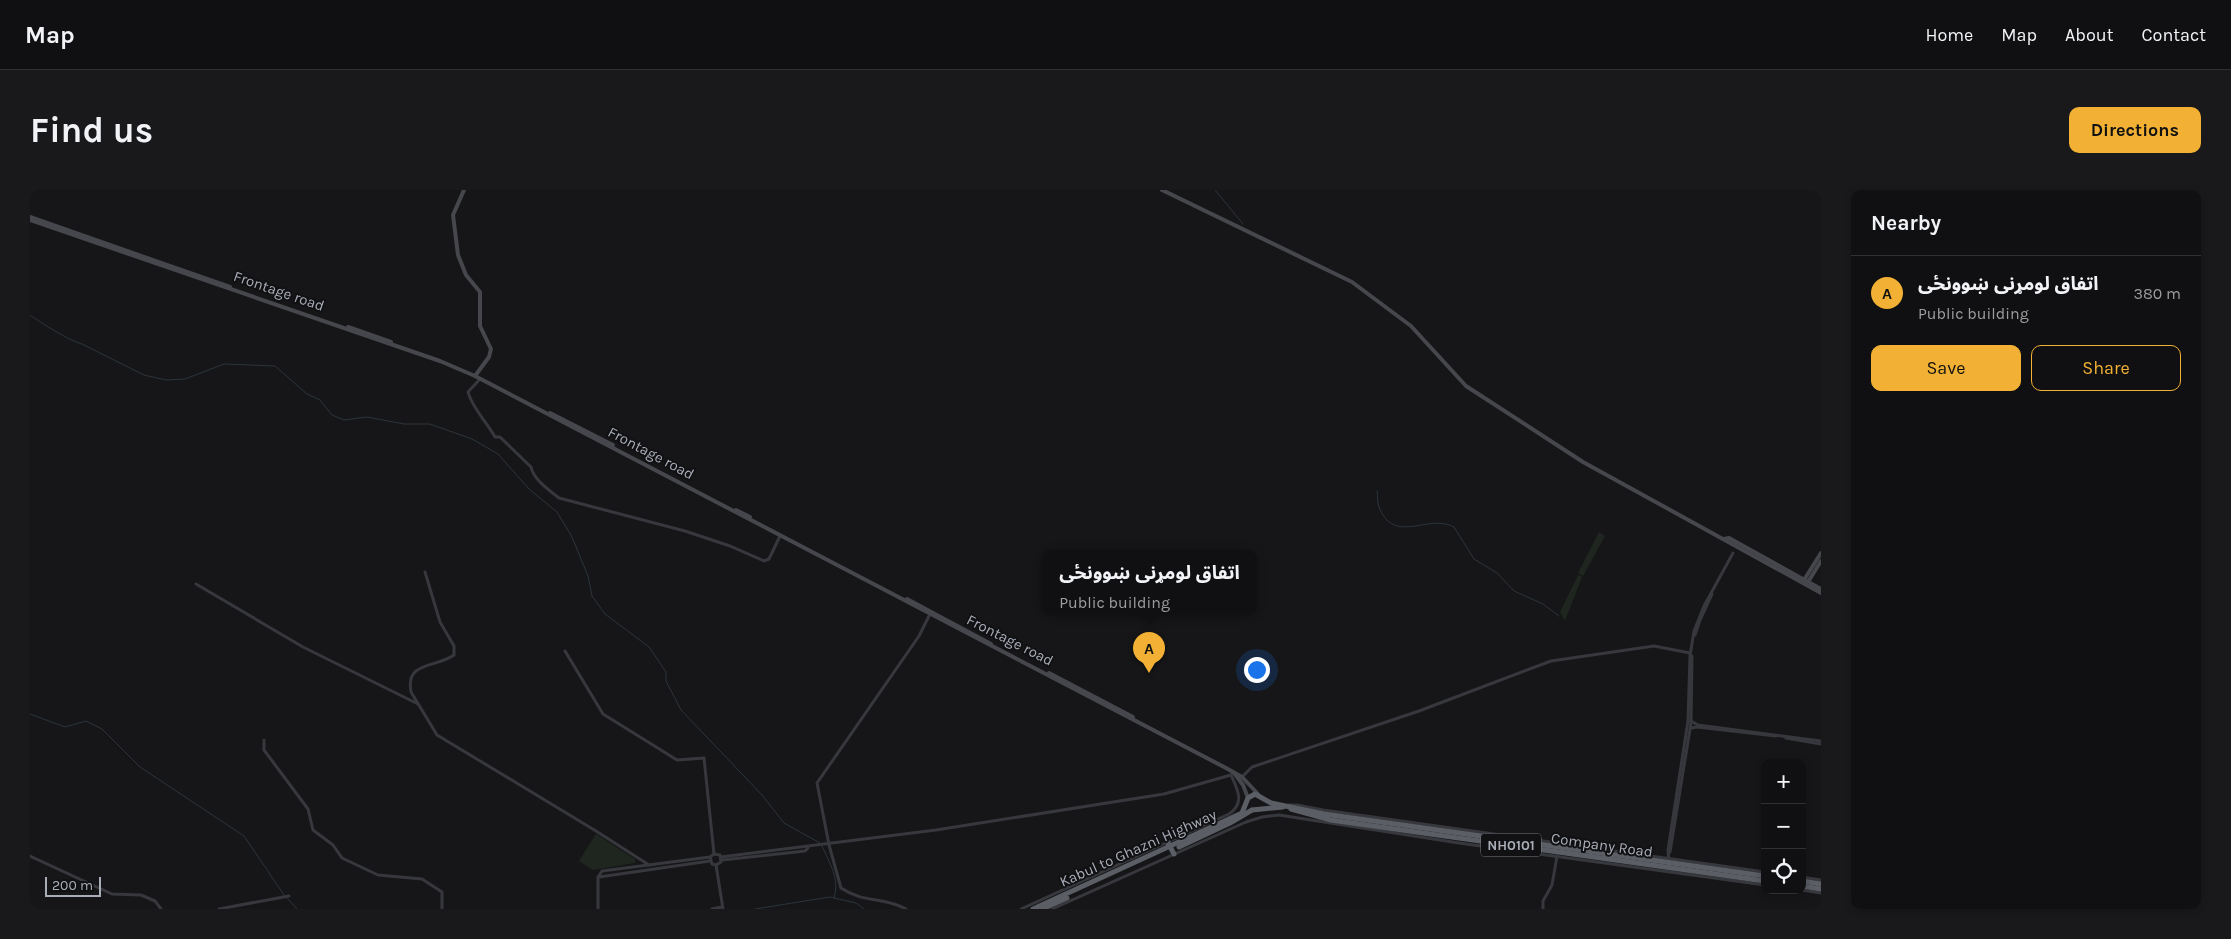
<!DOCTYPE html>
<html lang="en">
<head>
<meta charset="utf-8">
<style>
  :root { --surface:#101012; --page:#19191b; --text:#f1f3f6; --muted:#9c9d9f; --line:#303032; --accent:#f2b134 }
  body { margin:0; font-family:Karla,"Noto Sans Arabic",sans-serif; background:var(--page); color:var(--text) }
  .controls { position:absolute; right:15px; bottom:15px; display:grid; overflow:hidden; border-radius:10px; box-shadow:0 2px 8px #0003 }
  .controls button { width:45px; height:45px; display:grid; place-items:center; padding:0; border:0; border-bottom:1px solid var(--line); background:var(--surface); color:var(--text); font:25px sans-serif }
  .scale { position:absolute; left:15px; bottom:12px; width:56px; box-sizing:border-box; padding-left:5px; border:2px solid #a8adb8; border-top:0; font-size:14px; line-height:18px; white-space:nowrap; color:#a8adb8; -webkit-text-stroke:4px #111113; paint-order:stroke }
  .you { position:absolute; left:1226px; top:479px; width:18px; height:18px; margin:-12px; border:4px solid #fff; border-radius:50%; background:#1a73e8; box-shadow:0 0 0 8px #1a73e833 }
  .badge { display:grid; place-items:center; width:32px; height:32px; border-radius:50%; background:var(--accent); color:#111; font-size:16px; font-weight:700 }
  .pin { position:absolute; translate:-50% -41px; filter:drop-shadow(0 1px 2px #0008) }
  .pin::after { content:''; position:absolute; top:26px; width:18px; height:15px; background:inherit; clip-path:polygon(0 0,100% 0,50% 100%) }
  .popup { position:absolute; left:1012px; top:360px; width:215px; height:65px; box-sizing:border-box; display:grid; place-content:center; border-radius:10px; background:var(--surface); filter:drop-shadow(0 1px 4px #0005); font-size:16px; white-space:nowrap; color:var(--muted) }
  .popup b { font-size:19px; color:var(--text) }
  .popup::after { content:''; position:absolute; left:50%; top:100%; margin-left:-10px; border:10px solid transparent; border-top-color:var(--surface) }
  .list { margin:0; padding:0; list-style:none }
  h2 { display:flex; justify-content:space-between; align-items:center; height:65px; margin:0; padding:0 20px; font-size:21px }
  h2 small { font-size:16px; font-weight:400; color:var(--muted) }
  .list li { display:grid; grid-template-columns:32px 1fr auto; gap:15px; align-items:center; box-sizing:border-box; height:75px; padding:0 20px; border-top:1px solid var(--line) }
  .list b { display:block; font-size:19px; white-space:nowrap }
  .list p { margin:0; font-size:16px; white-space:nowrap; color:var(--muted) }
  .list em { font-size:16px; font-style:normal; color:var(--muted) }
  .actions { display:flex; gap:10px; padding:15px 20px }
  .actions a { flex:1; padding:11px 0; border:1px solid var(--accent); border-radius:10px; text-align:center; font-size:18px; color:var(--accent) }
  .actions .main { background:var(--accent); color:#111 }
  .icon { flex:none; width:28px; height:28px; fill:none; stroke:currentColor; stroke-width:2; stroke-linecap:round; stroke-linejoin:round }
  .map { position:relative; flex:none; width:1791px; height:719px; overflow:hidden; border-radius:10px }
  header { display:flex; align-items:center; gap:30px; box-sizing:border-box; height:70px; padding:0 25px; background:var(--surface); border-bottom:1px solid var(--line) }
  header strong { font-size:24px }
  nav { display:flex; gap:28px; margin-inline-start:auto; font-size:18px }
  .intro { display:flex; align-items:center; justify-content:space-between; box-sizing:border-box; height:120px; padding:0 30px }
  h1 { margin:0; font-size:35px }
  .button { padding:12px 22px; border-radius:10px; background:var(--accent); color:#111; font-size:18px; font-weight:700 }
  main { display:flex; gap:30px; padding:0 30px }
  aside { flex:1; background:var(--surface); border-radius:10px; box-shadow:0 2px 8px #0003 }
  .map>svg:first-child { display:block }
  .park { fill:#1e261f }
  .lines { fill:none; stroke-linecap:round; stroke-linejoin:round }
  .stream { stroke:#2c353c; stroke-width:1 }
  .tertiary { stroke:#37383d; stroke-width:3 }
  .secondary { stroke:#45474d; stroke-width:4 }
  .trunk { stroke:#5b5e65; stroke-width:5 }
  .labels { text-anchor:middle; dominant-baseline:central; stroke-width:4; stroke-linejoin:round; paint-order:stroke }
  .shield { fill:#111113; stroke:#7b7e86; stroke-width:1 }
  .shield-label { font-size:14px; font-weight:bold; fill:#a8adb8 }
  .street-label { font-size:15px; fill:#a8adb8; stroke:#111113 }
</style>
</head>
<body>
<header>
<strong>Map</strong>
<nav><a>Home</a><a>Map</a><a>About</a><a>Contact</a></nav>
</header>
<div class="intro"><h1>Find us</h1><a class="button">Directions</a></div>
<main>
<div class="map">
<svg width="1791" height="719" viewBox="0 0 1791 719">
  <rect width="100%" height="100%" fill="#161618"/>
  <g class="park">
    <polygon points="1569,342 1575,346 1553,386 1548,383"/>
    <polygon points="1548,385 1552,387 1535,431 1530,422"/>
    <polygon points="566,644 605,669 605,673 563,680 549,671"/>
  </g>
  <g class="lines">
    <g class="stream">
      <polyline points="1185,0 1213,34"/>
      <path d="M 0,125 C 9,132 42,152 52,154 L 114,185 L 136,190 L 155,189 L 194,174 L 245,176 L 277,204 L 290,210 L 302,225 L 314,230 L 337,227 L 374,234 L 400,234 L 442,249 L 468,264 L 499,299 L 527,322 L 542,347 L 558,386 L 562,406 L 575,424 L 619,457 L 636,482 L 636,491 L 651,520 L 732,605 L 754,633 L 790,653"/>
      <path d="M 1347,301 C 1348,306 1347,312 1349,317 C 1364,356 1397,323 1424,337 L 1444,369 L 1467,383 L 1484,401 L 1513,414 L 1529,426"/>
      <polyline points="0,524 35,537 56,531 72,539 110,577 214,646 254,705"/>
      <path d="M 792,656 C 800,674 810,689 804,708"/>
      <polyline points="257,708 267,719"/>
      <polyline points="725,719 800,707 826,713 834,719"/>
    </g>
    <g class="tertiary">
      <path d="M 450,189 L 438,202 C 442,218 457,232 465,247 L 470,247 L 501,277 C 503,289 520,301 529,308 L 655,341 L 700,356 L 734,371 L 739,369 L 750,346"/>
      <path d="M 395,382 L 410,432 L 424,456 L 424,465 C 406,478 375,471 381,502 L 407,545 L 566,641 L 619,675"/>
      <polyline points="166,394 273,457 388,514"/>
      <polyline points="1665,445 1670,430 1682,404"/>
      <polyline points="535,461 573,524 647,570 674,568 684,664"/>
      <polyline points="1661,531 1668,535 1791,551"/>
      <polyline points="1661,538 1667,537 1746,546"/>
      <polyline points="1756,548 1791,554"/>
      <polyline points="234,550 234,560 278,619 283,640 303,655 312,668 348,685 392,689 412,702 412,719"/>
      <polyline points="1212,587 1222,577 1389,521 1521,471 1624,456 1660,463"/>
      <polyline points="1258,615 1267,615 1293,620 1735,682"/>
      <polyline points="1640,662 1661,533 1662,466"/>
      <polyline points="0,666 82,704 111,705 125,711 131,719"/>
      <polyline points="691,667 906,640 1134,604 1201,585 1204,582"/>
      <polyline points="692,670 775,661 778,658"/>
      <polyline points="1639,671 1638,660 1658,531 1660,466 1664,441 1674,416 1703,363"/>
      <polyline points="686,675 693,719"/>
      <polyline points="569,687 680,671"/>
      <polyline points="1772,687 1791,690"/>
      <polyline points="1772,700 1791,703"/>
      <polyline points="189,719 259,706"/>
      <polyline points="568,719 568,687 572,681 680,667 684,664 690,665 691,672 686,675 682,674 680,667"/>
      <polyline points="682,719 692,717"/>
      <path d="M 876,719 C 854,707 833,713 811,698 L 799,655 L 787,593 L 889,446 L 901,422"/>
      <path d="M 991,719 L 1199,624 C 1215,613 1208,600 1201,585"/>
      <polyline points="1022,719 1216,632 1232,627 1249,625 1429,653 1735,695"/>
      <polyline points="1513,719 1513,711 1522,695 1527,666"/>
    </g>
    <g class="secondary">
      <polyline points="434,0 423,25 428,65 436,85 450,102 450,136 461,159 459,167 445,186"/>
      <polyline points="1132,0 1322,92 1381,136 1436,196 1553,272 1791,403"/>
      <polyline points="0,27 200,97"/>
      <polyline points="0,30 410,171 445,186 1196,578 1212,587 1228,604"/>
      <polyline points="318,137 361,152"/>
      <polyline points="520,223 583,255"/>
      <polyline points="706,320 720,327"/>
      <polyline points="1694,349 1699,348 1791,399"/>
      <polyline points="1774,390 1791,363"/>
      <polyline points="1778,392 1791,371"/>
      <polyline points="877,409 961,454"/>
      <polyline points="1019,483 1103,527"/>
      <polyline points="1205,584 1213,595 1218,608"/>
    </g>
    <g class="trunk">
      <polyline points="1261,619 1301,630 1735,691"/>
      <polyline points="1222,620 1253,617"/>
      <polyline points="1138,653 1144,664"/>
      <polyline points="1149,657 1200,633 1222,620"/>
      <polyline points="1772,691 1791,694"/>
      <polyline points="1772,696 1791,699"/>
      <polyline points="1003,719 1212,623 1218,608 1225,604 1241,613 1294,624 1735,686"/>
      <polyline points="1012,719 1037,708"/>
    </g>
  </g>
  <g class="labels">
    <rect class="shield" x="1451" y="643.5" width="60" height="23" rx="4"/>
    <g class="shield-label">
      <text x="1481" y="655">NH0101</text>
    </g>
    <g class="street-label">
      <text transform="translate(249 101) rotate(19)">Frontage road</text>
      <text transform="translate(621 263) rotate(28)">Frontage road</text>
      <text transform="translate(980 450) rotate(27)">Frontage road</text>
      <text transform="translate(1572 655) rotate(8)">Company Road</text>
      <text transform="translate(1108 658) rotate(-24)">Kabul to Ghazni Highway</text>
    </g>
  </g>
</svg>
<div class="controls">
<button>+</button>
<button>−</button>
<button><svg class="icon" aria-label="locate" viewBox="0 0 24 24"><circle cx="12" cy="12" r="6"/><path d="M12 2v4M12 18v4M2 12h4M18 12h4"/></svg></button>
</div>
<div class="scale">200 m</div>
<div class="you"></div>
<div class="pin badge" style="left:1119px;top:483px">A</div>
<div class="popup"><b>اتفاق لومړنی ښوونځی</b>Public building</div>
</div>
<aside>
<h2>Nearby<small></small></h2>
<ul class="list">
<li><span class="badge">A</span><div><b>اتفاق لومړنی ښوونځی</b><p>Public building</p></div><em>380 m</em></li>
</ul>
<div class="actions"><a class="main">Save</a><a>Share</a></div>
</aside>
</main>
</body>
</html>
